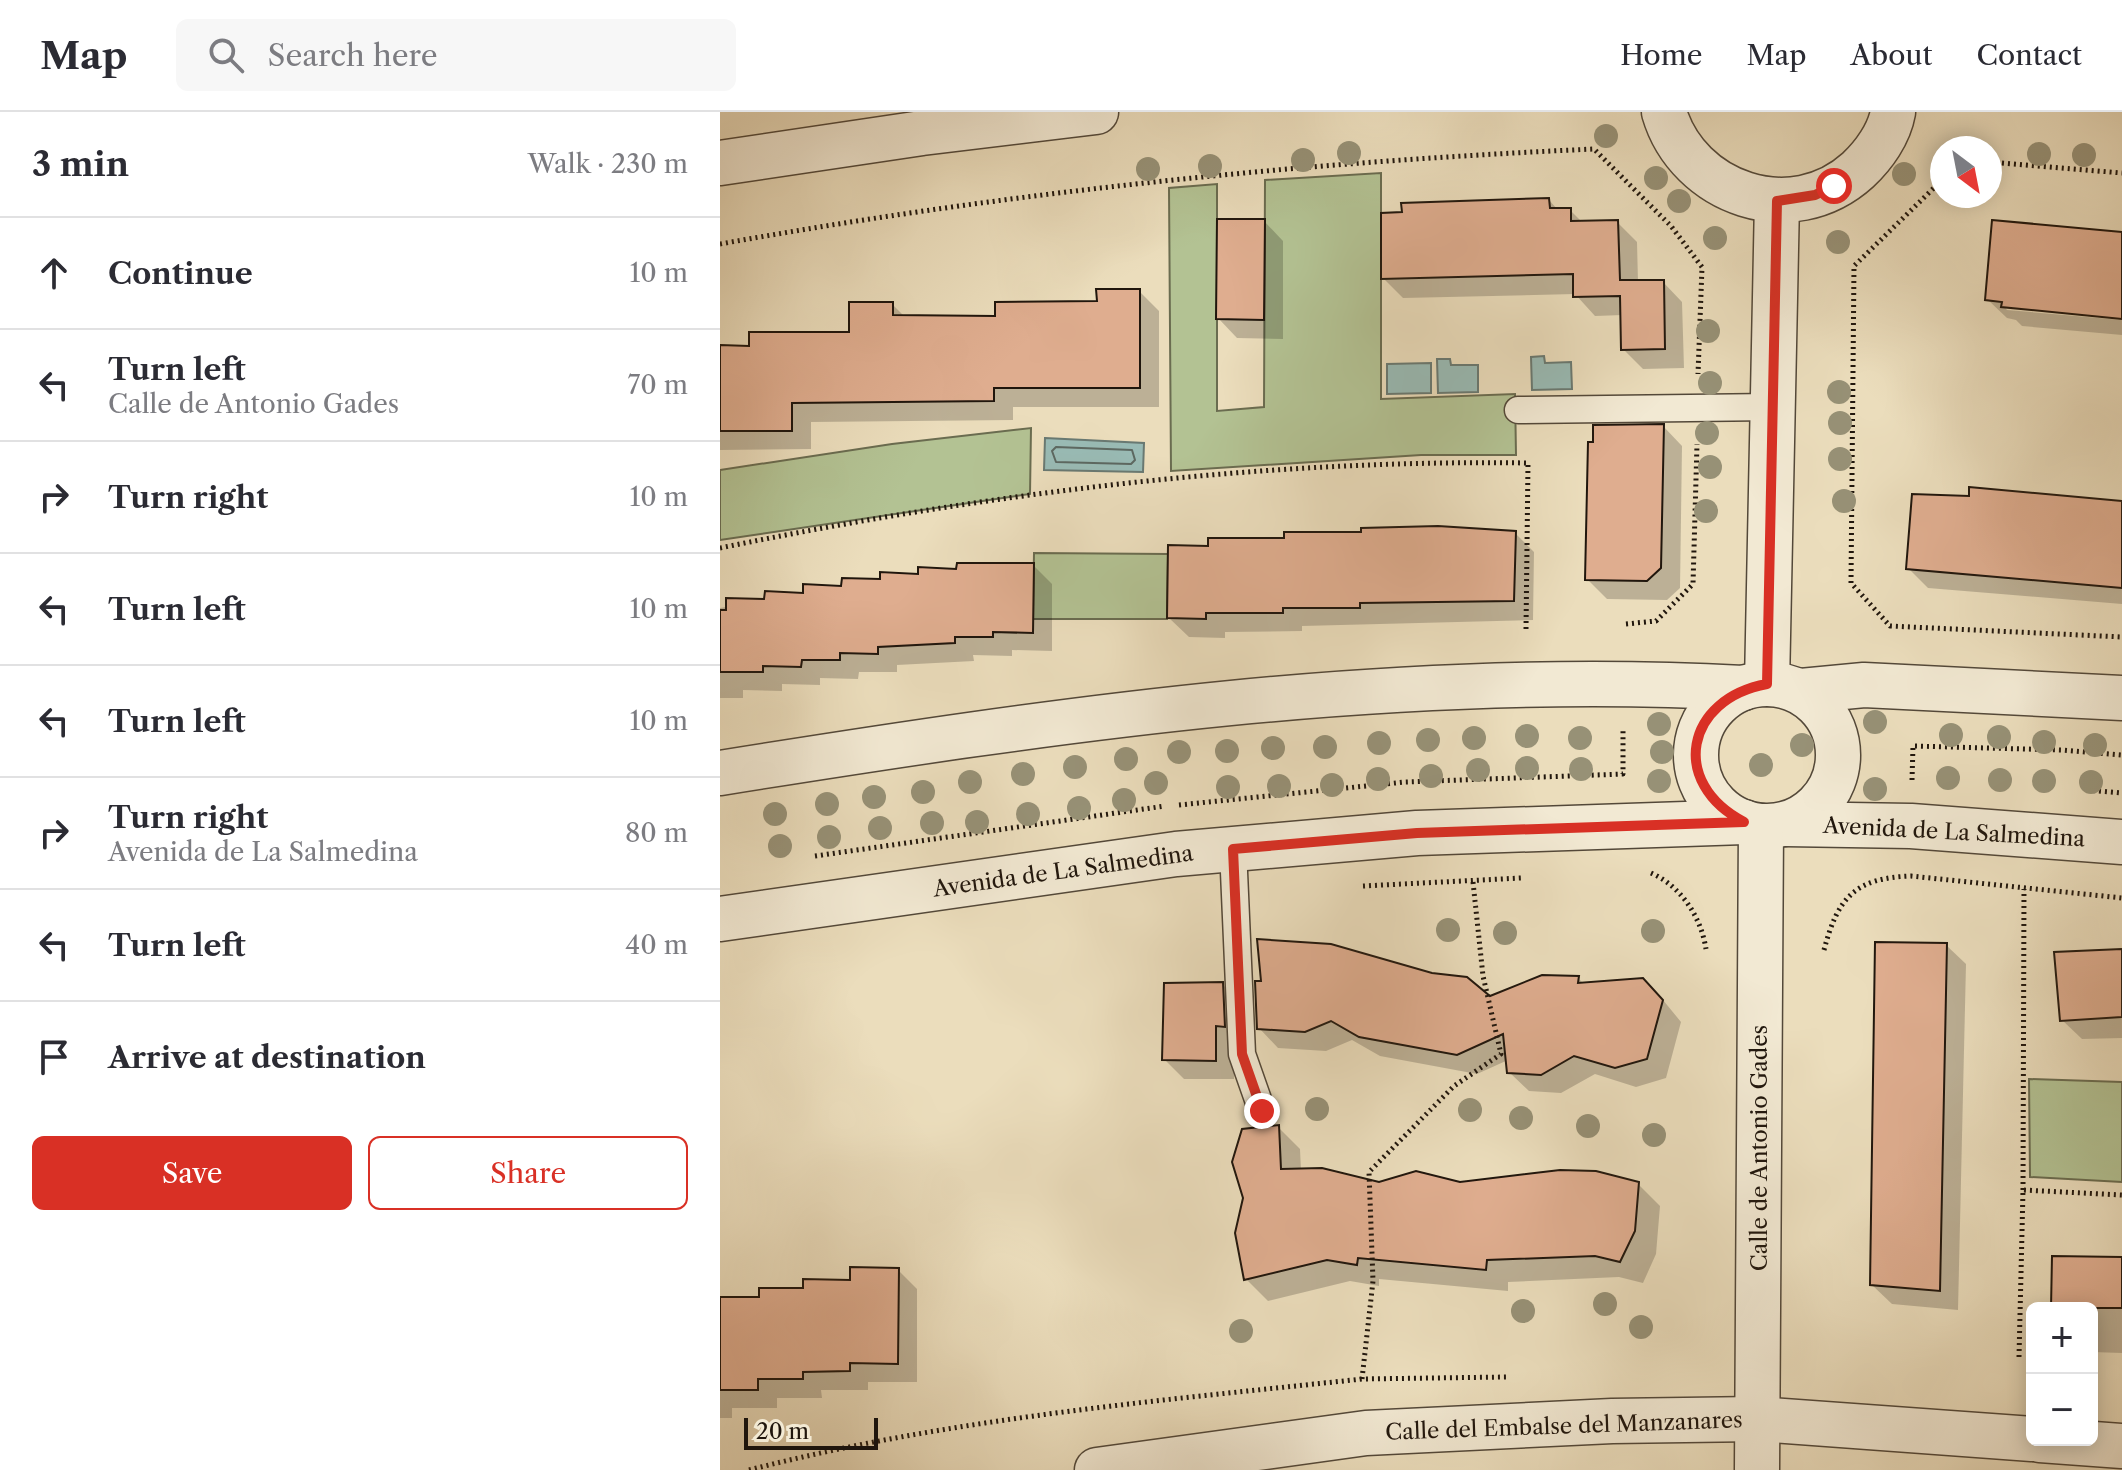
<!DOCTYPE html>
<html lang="en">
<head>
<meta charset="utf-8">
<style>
  :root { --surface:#fff; --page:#f7f7f7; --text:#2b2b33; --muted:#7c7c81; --line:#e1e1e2; --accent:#d93025 }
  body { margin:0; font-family:"Libre Caslon Text",serif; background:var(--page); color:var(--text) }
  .controls { position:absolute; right:24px; bottom:24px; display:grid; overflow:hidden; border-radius:12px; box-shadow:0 4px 20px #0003 }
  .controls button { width:72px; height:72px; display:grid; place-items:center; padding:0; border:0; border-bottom:2px solid var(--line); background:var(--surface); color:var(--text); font:40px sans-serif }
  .compass { position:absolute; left:1210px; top:24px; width:72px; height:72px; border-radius:50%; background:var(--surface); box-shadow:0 4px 20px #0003; rotate:148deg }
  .scale { position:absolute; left:24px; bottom:20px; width:134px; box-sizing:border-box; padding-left:8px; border:4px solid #20160d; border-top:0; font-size:22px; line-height:28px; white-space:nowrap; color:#20160d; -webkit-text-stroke:6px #f2e9d3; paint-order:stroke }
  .stop { position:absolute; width:24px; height:24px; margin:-18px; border:6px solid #d93025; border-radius:50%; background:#fff }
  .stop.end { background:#d93025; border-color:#fff; box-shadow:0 2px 8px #0008 }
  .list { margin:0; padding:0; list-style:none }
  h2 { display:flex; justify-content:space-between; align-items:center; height:104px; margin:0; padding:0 32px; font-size:34px }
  h2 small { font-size:26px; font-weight:400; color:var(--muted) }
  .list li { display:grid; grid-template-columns:52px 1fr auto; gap:24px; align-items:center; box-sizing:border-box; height:112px; padding:0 32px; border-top:2px solid var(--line) }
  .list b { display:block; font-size:30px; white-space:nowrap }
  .list p { margin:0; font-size:26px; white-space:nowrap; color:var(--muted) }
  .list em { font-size:26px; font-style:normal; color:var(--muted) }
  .actions { display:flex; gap:16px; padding:24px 32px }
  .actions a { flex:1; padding:18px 0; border:2px solid var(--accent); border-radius:12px; text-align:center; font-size:28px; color:var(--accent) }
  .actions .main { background:var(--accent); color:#fff }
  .icon { flex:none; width:44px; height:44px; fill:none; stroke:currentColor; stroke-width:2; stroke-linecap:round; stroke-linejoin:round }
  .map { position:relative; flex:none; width:1402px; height:1358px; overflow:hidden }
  header { display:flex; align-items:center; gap:48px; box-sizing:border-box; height:112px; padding:0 40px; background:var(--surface); border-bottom:2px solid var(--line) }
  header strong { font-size:38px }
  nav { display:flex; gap:44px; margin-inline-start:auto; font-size:28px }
  .search { width:560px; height:72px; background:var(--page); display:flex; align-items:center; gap:20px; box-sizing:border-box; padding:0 28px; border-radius:12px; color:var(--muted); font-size:30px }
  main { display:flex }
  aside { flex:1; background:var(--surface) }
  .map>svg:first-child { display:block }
  .green { fill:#b3c293; stroke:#6a6c50; stroke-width:2 }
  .water { fill:#99bbb5; stroke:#697972; stroke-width:2 }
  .shadow { fill:#0003 }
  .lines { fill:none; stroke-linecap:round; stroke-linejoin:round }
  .shore { stroke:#5c6861; stroke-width:2 }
  .building { fill:#dfad8f; stroke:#20160d; stroke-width:2 }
  .service-casing { stroke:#534839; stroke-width:29 }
  .minor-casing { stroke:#534839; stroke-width:47 }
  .path { stroke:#20160d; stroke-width:5; stroke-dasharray:2 4; stroke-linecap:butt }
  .service { stroke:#f2e9d3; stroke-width:26 }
  .minor { stroke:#f2e9d3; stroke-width:44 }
  .tree { fill:#979176 }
  .route { stroke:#d93025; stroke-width:10 }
  .labels { text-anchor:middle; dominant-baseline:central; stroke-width:6; stroke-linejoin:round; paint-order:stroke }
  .street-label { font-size:22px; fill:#20160d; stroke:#f2e9d3 }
</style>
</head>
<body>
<header>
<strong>Map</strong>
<div class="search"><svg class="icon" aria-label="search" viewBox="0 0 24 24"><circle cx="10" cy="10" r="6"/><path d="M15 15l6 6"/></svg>Search here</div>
<nav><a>Home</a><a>Map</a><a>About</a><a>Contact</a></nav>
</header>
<main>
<aside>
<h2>3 min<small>Walk · 230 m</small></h2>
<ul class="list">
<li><svg class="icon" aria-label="ahead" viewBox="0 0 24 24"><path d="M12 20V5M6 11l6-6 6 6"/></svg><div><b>Continue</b></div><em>10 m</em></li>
<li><svg class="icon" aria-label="left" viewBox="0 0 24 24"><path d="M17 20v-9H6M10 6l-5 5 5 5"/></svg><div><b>Turn left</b><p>Calle de Antonio Gades</p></div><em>70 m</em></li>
<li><svg class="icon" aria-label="right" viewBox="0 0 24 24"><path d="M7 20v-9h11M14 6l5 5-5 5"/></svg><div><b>Turn right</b></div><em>10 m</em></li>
<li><svg class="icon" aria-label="left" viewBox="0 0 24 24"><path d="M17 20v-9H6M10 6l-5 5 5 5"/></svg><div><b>Turn left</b></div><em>10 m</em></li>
<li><svg class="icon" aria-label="left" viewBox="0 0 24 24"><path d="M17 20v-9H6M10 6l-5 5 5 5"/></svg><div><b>Turn left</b></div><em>10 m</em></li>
<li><svg class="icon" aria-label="right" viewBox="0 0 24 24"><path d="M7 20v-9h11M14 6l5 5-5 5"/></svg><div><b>Turn right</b><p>Avenida de La Salmedina</p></div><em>80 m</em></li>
<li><svg class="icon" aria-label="left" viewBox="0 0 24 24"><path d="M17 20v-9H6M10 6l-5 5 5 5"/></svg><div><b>Turn left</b></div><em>40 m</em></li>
<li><svg class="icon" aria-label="arrive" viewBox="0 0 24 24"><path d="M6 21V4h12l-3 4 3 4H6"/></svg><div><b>Arrive at destination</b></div></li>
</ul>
<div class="actions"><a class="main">Save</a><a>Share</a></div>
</aside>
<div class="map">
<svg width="1402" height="1358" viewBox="0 0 1402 1358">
  <rect width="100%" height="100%" fill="#ebddbc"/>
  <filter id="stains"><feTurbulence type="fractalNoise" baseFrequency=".0025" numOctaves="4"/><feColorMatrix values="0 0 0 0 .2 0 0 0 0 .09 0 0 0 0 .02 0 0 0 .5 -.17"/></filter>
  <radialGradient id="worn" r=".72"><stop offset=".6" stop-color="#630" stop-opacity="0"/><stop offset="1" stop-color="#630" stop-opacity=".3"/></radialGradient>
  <g class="green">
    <polygon points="661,61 661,287 795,282 796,343 701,343 451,359 449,76 497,72 497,299 544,295 545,68"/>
    <polygon points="311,316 310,382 0,428 0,358 172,332"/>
    <polygon points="314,441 448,442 447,507 313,507"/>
    <polygon points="1309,967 1402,970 1402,1070 1310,1065"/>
  </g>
  <g class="water">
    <polygon points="824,244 825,251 851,250 852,277 812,278 811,245"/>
    <polygon points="717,247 730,247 731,253 758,253 758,280 718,281"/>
    <polygon points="711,251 711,281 667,282 667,252"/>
    <polygon points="325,326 424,331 423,360 324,358"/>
  </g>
  <g class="shadow">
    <polygon points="829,88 838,98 850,98 863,111 897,110 917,130 918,170 943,170 962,190 964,256 923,257 903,237 903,203 875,204 855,182 683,186 663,166"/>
    <polygon points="544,109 563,129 563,227 517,226 498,206"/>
    <polygon points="1402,121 1402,204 1283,193 1287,198 1402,208 1402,223 1302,214 1296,208 1287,206 1267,187"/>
    <polygon points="419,179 439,199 439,295 293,295 293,308 91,310 91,337 0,338 0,235 31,236 131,222 172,192 185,205 277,206 379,191"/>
    <polygon points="943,314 962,334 960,476 947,488 887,487 867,467"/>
    <polygon points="1402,390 1402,492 1208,476 1188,456"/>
    <polygon points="795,421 814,440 813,508 582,514 582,519 505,520 505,526 469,525 449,506 490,436"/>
    <polygon points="313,453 332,472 332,539 292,538 292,544 253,543 254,549 177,553 177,560 139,560 138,567 100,566 100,573 62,572 62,579 23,578 23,586 0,586 0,496 161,469"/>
    <polygon points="1226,833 1246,852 1238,1198 1172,1192 1152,1173"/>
    <polygon points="1402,839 1402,926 1362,927 1342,908"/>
    <polygon points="858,866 864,872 943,888 961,910 946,966 916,975 875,962 841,981 809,979 789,960 788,948 757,962 660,944 632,928 606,939 558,936 539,916 770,886"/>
    <polygon points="502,872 522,892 515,933 514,967 464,967 444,947"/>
    <polygon points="558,1015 580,1037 581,1059 659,1072 918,1072 940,1094 936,1142 923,1171 899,1165 788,1170 788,1179 659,1167 659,1174 630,1169 548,1189 526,1167"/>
    <polygon points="1402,1147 1402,1241 1372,1240 1372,1196 1333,1196"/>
    <polygon points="178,1158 197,1177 197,1270 148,1270 148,1278 101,1278 102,1286 57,1286 57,1296 12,1296 12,1306 0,1306 0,1187 41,1187"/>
  </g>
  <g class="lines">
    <polygon class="shore" points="336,335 412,338 415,348 411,352 336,350 332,339"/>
  </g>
  <g class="building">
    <polygon points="829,86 830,96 851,96 851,109 898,108 900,168 944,168 945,237 901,238 900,184 853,185 853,162 661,167 661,101 682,100 681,91"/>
    <polygon points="497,107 545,107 544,208 496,207"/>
    <polygon points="1272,108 1402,120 1402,207 1281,195 1282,190 1265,188"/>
    <polygon points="376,177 420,177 420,276 274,276 274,289 72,291 72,319 0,319 0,233 29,234 29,220 129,220 129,190 173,190 173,203 275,204 275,190 377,189"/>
    <polygon points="944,312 941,456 927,469 865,468 868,330 873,330 873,313"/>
    <polygon points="1249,375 1402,389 1402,476 1186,457 1192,382 1249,384"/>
    <polygon points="718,414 796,419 794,489 640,491 640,496 563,496 563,501 486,501 486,507 447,506 448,433 488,434 488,426 564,426 564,420 641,420 641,416"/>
    <polygon points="237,451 314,451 313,521 273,520 273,525 235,525 235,531 158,535 158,542 120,541 120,548 82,548 81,555 43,554 43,560 0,560 0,498 6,498 6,486 44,487 45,479 83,481 83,472 121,474 122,466 160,467 160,460 198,462 198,455 236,457"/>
    <polygon points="537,827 611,832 712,861 747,865 770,884 822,863 859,864 858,871 923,866 943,888 927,947 895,956 854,944 821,963 787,961 783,922 737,943 639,925 611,909 585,920 537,917 535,869 541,869"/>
    <polygon points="1155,830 1227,831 1220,1179 1150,1173"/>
    <polygon points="1402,837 1402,905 1340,909 1334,840"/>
    <polygon points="503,870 505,915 496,914 496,949 442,948 444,871"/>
    <polygon points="559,1013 561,1057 602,1056 659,1070 696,1059 740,1070 840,1058 876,1059 919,1070 915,1119 900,1150 875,1144 767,1148 766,1158 638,1146 637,1153 607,1148 524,1168 515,1121 523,1086 512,1050 522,1017"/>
    <polygon points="1332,1144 1402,1145 1402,1196 1331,1196"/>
    <polygon points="130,1155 179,1156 178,1252 130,1251 130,1259 83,1260 83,1267 38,1267 38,1278 0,1278 0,1185 39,1185 39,1176 83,1176 83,1167 130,1168"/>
  </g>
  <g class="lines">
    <defs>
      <g id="service">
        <polyline points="798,298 1053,295"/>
        <polyline points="513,737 522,942 542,999"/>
      </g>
      <g id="minor">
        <path d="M 944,0 C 968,82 1072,118 1138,58 C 1154,43 1169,22 1173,0"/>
        <polyline points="0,51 202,21 376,0"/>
        <polyline points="1047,572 1057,89"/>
        <circle cx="1047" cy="643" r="71"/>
        <polyline points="1081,579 1144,573 1402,586"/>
        <path d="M 0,661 C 338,607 680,557 1023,576"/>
        <polyline points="1066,712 1191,714 1402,730"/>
        <polyline points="0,807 456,742 697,721 1024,710"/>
        <polyline points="1320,1328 1402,1334"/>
        <polyline points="377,1358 646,1321 892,1309 1037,1307 1312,1327"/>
        <polyline points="1037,1358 1041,714"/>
      </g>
    </defs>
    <use href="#service" class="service-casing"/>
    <use href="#minor" class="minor-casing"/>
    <g class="path">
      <polyline points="1270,50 1402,61"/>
      <polyline points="1222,68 1134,154 1131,471 1170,514 1402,525"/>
      <path d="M 0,132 C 289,80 581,50 874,37 L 951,114 L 982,155 L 978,262"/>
      <path d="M 0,436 C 264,382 538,347 808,351 L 806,517"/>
      <polyline points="906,512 936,509 973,472 977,332"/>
      <polyline points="1192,668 1193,634 1342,638 1402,643"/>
      <polyline points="1367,678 1402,681"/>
      <polyline points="459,693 685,670 903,662 903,617"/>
      <polyline points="95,744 445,694"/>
      <path d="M 931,761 C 961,774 981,805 986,837"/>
      <polyline points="753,770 763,864 781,942 734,974 649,1060 653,1169 642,1267 787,1265"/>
      <polyline points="643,774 801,766"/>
      <path d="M 1104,838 C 1118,785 1135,766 1191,764 L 1402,786"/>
      <polyline points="1303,1078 1304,777"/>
      <polyline points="1299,1245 1303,1078 1402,1083"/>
      <path d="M 29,1358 C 231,1306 436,1289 642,1267"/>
    </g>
    <use href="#service" class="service"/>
    <use href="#minor" class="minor"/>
  </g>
  <g class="tree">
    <circle cx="886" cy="24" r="12"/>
    <circle cx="629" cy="41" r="12"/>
    <circle cx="1319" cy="42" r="12"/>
    <circle cx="1364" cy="43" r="12"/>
    <circle cx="583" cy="48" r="12"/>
    <circle cx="490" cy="54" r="12"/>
    <circle cx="428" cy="57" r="12"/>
    <circle cx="1184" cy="62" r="12"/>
    <circle cx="936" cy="66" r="12"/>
    <circle cx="959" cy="89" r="12"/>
    <circle cx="995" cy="126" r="12"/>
    <circle cx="1118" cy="130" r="12"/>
    <circle cx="988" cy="219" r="12"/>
    <circle cx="990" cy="271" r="12"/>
    <circle cx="1119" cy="280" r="12"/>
    <circle cx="1120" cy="311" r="12"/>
    <circle cx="987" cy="321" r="12"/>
    <circle cx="1120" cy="347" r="12"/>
    <circle cx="990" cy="355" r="12"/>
    <circle cx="1124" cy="389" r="12"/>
    <circle cx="986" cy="399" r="12"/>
    <circle cx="1155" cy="610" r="12"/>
    <circle cx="939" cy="612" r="12"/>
    <circle cx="1231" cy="623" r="12"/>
    <circle cx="807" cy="624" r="12"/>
    <circle cx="1279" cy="625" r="12"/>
    <circle cx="754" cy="626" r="12"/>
    <circle cx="860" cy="626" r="12"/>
    <circle cx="708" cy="628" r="12"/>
    <circle cx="1324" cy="630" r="12"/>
    <circle cx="659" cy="631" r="12"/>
    <circle cx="1082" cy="633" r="12"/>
    <circle cx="1375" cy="633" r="12"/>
    <circle cx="605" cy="635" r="12"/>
    <circle cx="553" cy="636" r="12"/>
    <circle cx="507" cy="639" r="12"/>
    <circle cx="459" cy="640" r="12"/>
    <circle cx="942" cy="640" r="12"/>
    <circle cx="406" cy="647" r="12"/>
    <circle cx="1041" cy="653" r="12"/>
    <circle cx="355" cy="655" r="12"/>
    <circle cx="807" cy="656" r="12"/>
    <circle cx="861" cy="657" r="12"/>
    <circle cx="758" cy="658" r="12"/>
    <circle cx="303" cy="662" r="12"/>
    <circle cx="711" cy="664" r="12"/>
    <circle cx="1228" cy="666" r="12"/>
    <circle cx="658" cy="667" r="12"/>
    <circle cx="1280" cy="668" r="12"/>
    <circle cx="939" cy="669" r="12"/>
    <circle cx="1324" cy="669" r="12"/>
    <circle cx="250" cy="670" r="12"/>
    <circle cx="1371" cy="670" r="12"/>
    <circle cx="436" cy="671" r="12"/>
    <circle cx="612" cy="673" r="12"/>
    <circle cx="559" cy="674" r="12"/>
    <circle cx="508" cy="675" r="12"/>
    <circle cx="1155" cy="677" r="12"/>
    <circle cx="203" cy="680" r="12"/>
    <circle cx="154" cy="685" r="12"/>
    <circle cx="404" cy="688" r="12"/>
    <circle cx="107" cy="692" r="12"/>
    <circle cx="359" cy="696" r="12"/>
    <circle cx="55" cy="702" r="12"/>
    <circle cx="308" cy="702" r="12"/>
    <circle cx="257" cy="710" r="12"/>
    <circle cx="212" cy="711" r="12"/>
    <circle cx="160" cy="716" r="12"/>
    <circle cx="109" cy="725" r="12"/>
    <circle cx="60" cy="734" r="12"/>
    <circle cx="728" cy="818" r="12"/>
    <circle cx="933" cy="819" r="12"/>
    <circle cx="785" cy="821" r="12"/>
    <circle cx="597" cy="997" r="12"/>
    <circle cx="750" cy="998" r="12"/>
    <circle cx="801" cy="1006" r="12"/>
    <circle cx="868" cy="1014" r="12"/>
    <circle cx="934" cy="1023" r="12"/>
    <circle cx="885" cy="1192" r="12"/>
    <circle cx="803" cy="1199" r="12"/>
    <circle cx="921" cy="1215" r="12"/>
    <circle cx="521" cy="1219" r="12"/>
  </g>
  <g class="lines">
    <path class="route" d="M 542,999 L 522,942 L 513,737 L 697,721 L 1024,710 C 949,671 965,587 1047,572 L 1057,89 L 1095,83 L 1114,74"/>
  </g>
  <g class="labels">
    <g class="street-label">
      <text transform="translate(1234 720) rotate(3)">Avenida de La Salmedina</text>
      <text transform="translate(343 759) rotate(-8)">Avenida de La Salmedina</text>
      <text transform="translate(1039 1036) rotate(-90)">Calle de Antonio Gades</text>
      <text transform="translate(844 1314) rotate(-2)">Calle del Embalse del Manzanares</text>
    </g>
  </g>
  <rect width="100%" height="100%" filter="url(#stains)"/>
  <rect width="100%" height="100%" fill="url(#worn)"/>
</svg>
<div class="controls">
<button>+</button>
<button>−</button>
</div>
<svg class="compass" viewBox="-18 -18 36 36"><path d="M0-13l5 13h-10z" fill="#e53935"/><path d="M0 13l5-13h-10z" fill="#7c7c81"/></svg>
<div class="scale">20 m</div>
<div class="stop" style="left:1114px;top:74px"></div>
<div class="stop end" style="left:542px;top:999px"></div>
</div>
</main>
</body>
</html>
